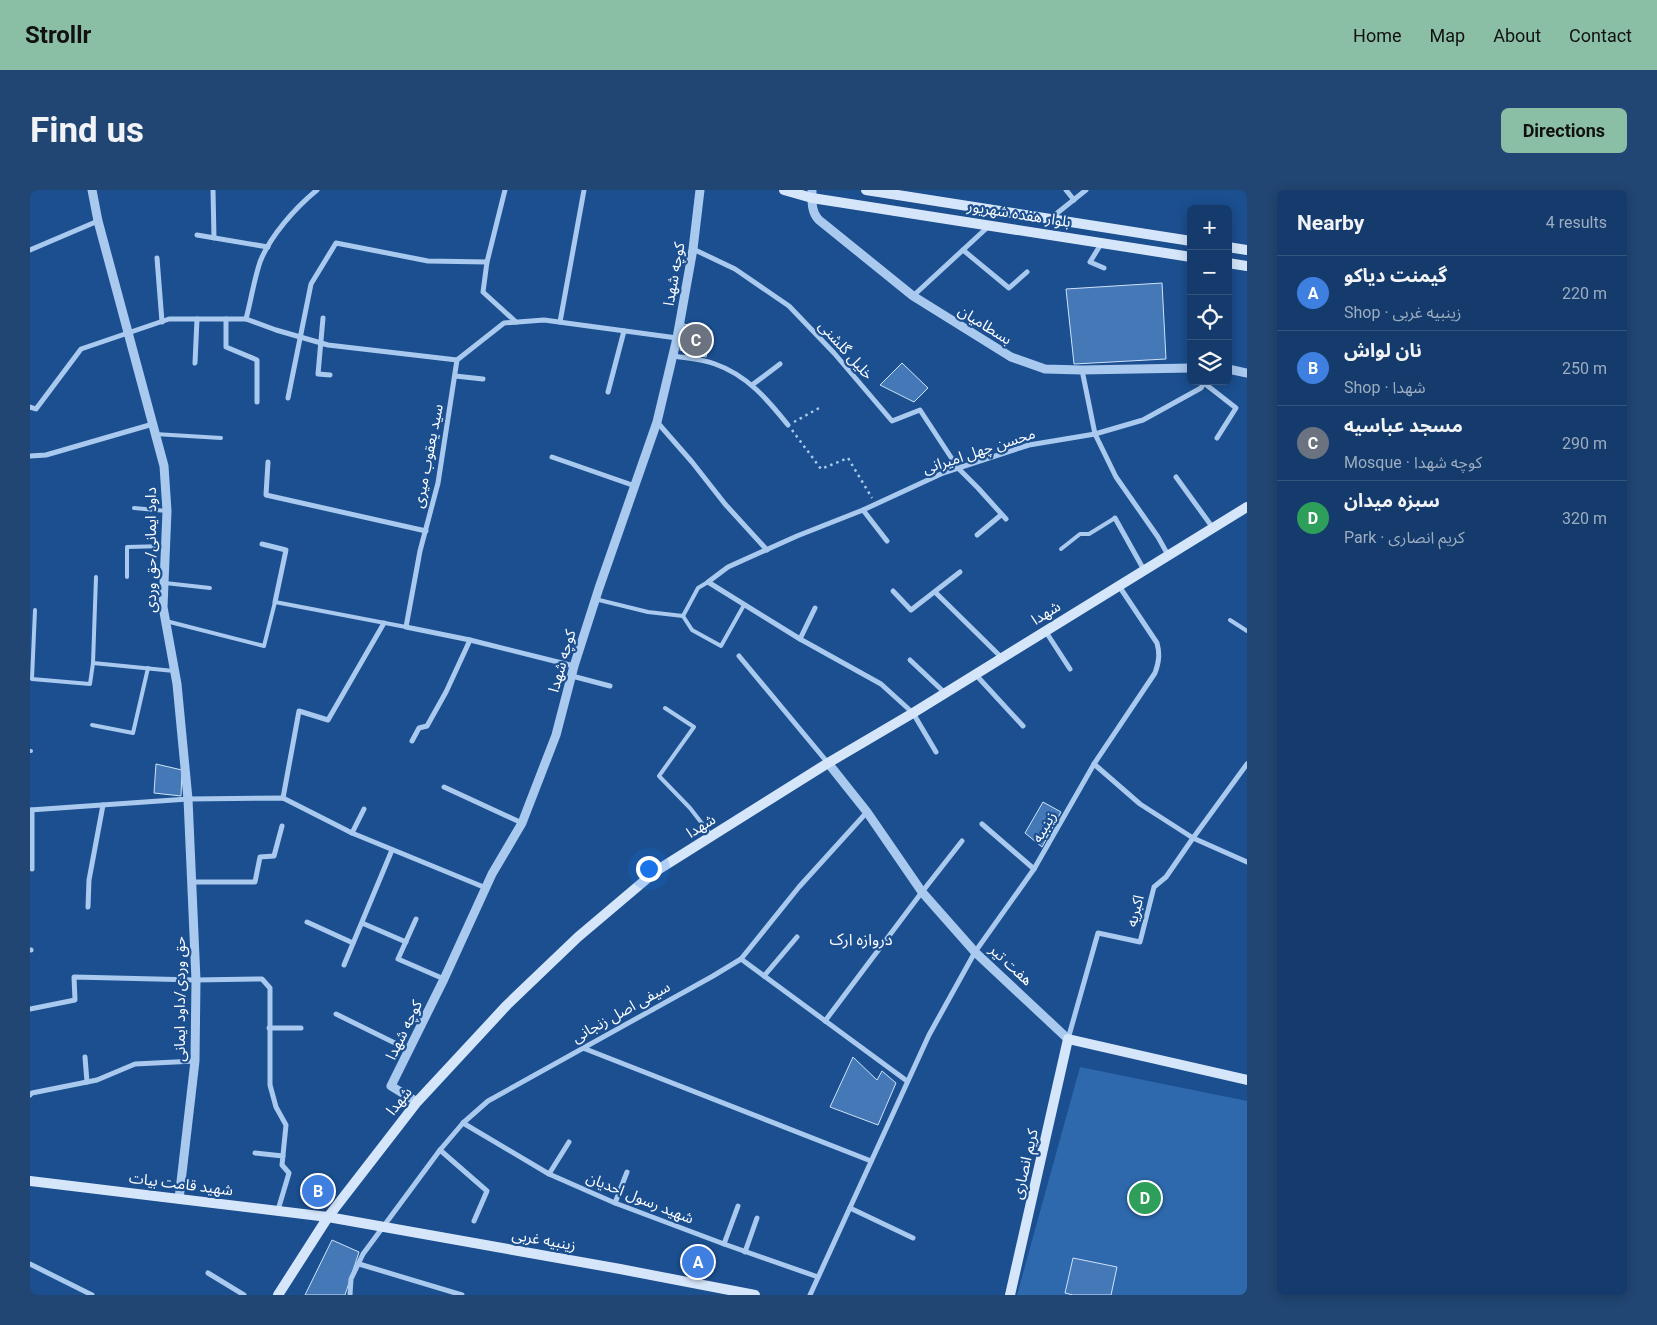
<!DOCTYPE html>
<html lang="en">
<head>
<meta charset="utf-8">
<style>
  :root { --surface:#143b6b; --page:#214673; --text:#f1f3f6; --muted:#9dadc1; --line:#33557e; --accent:#8abfa5 }
  body { margin:0; font-family:Roboto,"Noto Sans Arabic",sans-serif; background:var(--page); color:var(--text) }
  .controls { position:absolute; right:15px; top:15px; display:grid; overflow:hidden; border-radius:8px; box-shadow:0 2px 12px #0003 }
  .controls button { width:45px; height:45px; display:grid; place-items:center; padding:0; border:0; border-bottom:1px solid var(--line); background:var(--surface); color:var(--text); font:25px sans-serif }
  .you { position:absolute; left:618px; top:678px; width:18px; height:18px; margin:-12px; border:4px solid #fff; border-radius:50%; background:#1a73e8; box-shadow:0 0 0 8px #1a73e833 }
  .badge { display:grid; place-items:center; width:32px; height:32px; border-radius:50%; background:var(--accent); color:#fff; font-size:16px; font-weight:700 }
  .pin { position:absolute; translate:-50% -50%; border:2px solid #fff; box-shadow:0 1px 5px #0006 }
  .list { margin:0; padding:0; list-style:none }
  h2 { display:flex; justify-content:space-between; align-items:center; height:65px; margin:0; padding:0 20px; font-size:21px }
  h2 small { font-size:16px; font-weight:400; color:var(--muted) }
  .list li { display:grid; grid-template-columns:32px 1fr auto; gap:15px; align-items:center; box-sizing:border-box; height:75px; padding:0 20px; border-top:1px solid var(--line) }
  .list b { display:block; font-size:19px; white-space:nowrap }
  .list p { margin:0; font-size:16px; white-space:nowrap; color:var(--muted) }
  .list em { font-size:16px; font-style:normal; color:var(--muted) }
  .icon { flex:none; width:28px; height:28px; fill:none; stroke:currentColor; stroke-width:2; stroke-linecap:round; stroke-linejoin:round }
  .map { position:relative; flex:none; width:1217px; height:1105px; overflow:hidden; border-radius:8px }
  header { display:flex; align-items:center; gap:30px; box-sizing:border-box; height:70px; padding:0 25px; background:var(--accent); color:#111 }
  header strong { font-size:24px }
  nav { display:flex; gap:28px; margin-inline-start:auto; font-size:18px }
  .intro { display:flex; align-items:center; justify-content:space-between; box-sizing:border-box; height:120px; padding:0 30px }
  h1 { margin:0; font-size:35px }
  .button { padding:12px 22px; border-radius:8px; background:var(--accent); color:#111; font-size:18px; font-weight:700 }
  main { display:flex; gap:30px; padding:0 30px }
  aside { flex:1; background:var(--surface); border-radius:8px; box-shadow:0 2px 12px #0003 }
  .map>svg:first-child { display:block }
  .green { fill:#2e69ad }
  .building { fill:#4478b7; stroke:#cfe3fa }
  .lines { fill:none; stroke-linecap:round; stroke-linejoin:round }
  .path { stroke:#a9c9ee; stroke-width:2.5; stroke-dasharray:2.5 4; stroke-linecap:butt }
  .service { stroke:#a9c9ee; stroke-width:4 }
  .minor { stroke:#a9c9ee; stroke-width:5 }
  .tertiary { stroke:#a9c9ee; stroke-width:9 }
  .secondary { stroke:#d6e6fa; stroke-width:10 }
  .labels { text-anchor:middle; dominant-baseline:central; stroke-width:4.5; stroke-linejoin:round; paint-order:stroke }
  .street-label { font-size:15px; fill:#fff; stroke:#1b4f8f }
  .neighbourhood-label { font-size:16px; fill:#fff; stroke:#1b4f8f }
</style>
</head>
<body>
<header>
<strong>Strollr</strong>
<nav><a>Home</a><a>Map</a><a>About</a><a>Contact</a></nav>
</header>
<div class="intro"><h1>Find us</h1><a class="button">Directions</a></div>
<main>
<div class="map">
<svg width="1217" height="1105" viewBox="0 0 1217 1105">
  <rect width="100%" height="100%" fill="#1b4f8f"/>
  <polygon class="green" points="1050,877 1217,911 1217,1105 987,1105"/>
  <g class="building">
    <polygon points="1132,93 1136,169 1044,174 1036,99"/>
    <polygon points="654,134 682,141 676,167 650,160"/>
    <polygon points="872,173 898,198 884,212 850,195"/>
    <polygon points="126,574 152,580 151,606 124,603"/>
    <polygon points="1013,612 1031,622 1012,657 995,643"/>
    <polygon points="823,867 847,890 852,881 866,893 848,935 800,917"/>
    <polygon points="302,1050 329,1062 315,1105 275,1105"/>
    <polygon points="1043,1068 1087,1077 1081,1105 1043,1105 1035,1103"/>
  </g>
  <g class="lines">
    <g class="path">
      <polyline points="764,232 789,218"/>
      <polyline points="762,240 791,279 818,268 842,308"/>
    </g>
    <g class="service">
      <polyline points="125,244 191,248"/>
      <polyline points="104,318 137,321"/>
      <polyline points="1031,359 1050,344 1059,344 1085,328"/>
      <polyline points="97,387 97,357 136,356"/>
      <polyline points="135,393 180,398"/>
      <polyline points="565,409 618,422 653,426 668,398 678,392"/>
      <polyline points="5,420 2,489 60,494 63,473 66,387"/>
      <polyline points="653,426 662,440 691,456 714,415"/>
      <polyline points="1200,430 1217,441"/>
      <polyline points="136,431 234,456 245,412 376,437"/>
      <polyline points="63,473 144,481"/>
      <polyline points="635,518 664,537 629,586 660,618 681,645"/>
      <polyline points="62,535 103,543 118,478"/>
      <polyline points="0,561 1,561"/>
    </g>
    <g class="minor">
      <polyline points="183,0 184,48"/>
      <polyline points="475,0 457,72 453,102 486,132"/>
      <polyline points="1036,0 1044,10"/>
      <polyline points="1021,28 1056,0"/>
      <polyline points="167,45 238,57"/>
      <polyline points="1071,54 1060,72 1074,78"/>
      <polyline points="663,59 705,79 759,116 804,163 862,231 890,220 928,278 948,298 976,329"/>
      <polyline points="0,60 68,31"/>
      <polyline points="933,60 979,98 997,82"/>
      <polyline points="127,68 132,132"/>
      <polyline points="883,106 960,35"/>
      <polyline points="293,128 288,184 300,185"/>
      <polyline points="196,129 196,157 227,170 227,212"/>
      <path d="M 216,129 C 221,110 224,90 230,72 C 240,46 266,17 287,0"/>
      <polyline points="530,132 554,0"/>
      <path d="M 643,166 C 656,168 672,169 685,174 C 717,185 738,210 758,235"/>
      <polyline points="165,173 167,129"/>
      <polyline points="1052,180 1065,244 1086,287 1128,347 1138,365"/>
      <polyline points="425,186 453,189"/>
      <polyline points="1174,193 1206,218 1187,248"/>
      <polyline points="722,195 750,174"/>
      <polyline points="578,202 594,141"/>
      <polyline points="258,208 281,94 306,53 398,71 457,72"/>
      <polyline points="0,217 6,219 51,159 139,129 216,129 246,140 298,155 427,170"/>
      <polyline points="627,232 662,272 695,314 737,360"/>
      <polyline points="0,266 16,265 123,234"/>
      <polyline points="522,267 605,296"/>
      <polyline points="238,272 236,305 396,341"/>
      <polyline points="1146,287 1183,338"/>
      <polyline points="833,320 857,351"/>
      <polyline points="1085,328 1114,380"/>
      <polyline points="947,345 971,325"/>
      <polyline points="232,354 256,360 245,412"/>
      <polyline points="863,401 881,420 930,382"/>
      <polyline points="905,402 972,468"/>
      <polyline points="1016,442 1040,479"/>
      <polyline points="770,449 785,418"/>
      <polyline points="709,466 798,573"/>
      <polyline points="880,470 915,503"/>
      <polyline points="544,476 440,450 376,437 390,361 408,293 427,170 474,133 514,130 647,148"/>
      <polyline points="946,485 993,536"/>
      <polyline points="542,486 580,496"/>
      <polyline points="382,551 389,538 397,536 416,502 440,450"/>
      <polyline points="906,562 883,523 851,494 770,449 678,392 698,377 767,346 833,320 913,283 999,255 1065,244 1113,230 1171,198 1175,191"/>
      <polyline points="1064,574 1110,614 1163,648 1217,672"/>
      <polyline points="414,597 492,633"/>
      <polyline points="253,608 269,521 298,530 354,433"/>
      <polyline points="0,620 158,609 253,608 322,643 456,698"/>
      <polyline points="2,620 2,679"/>
      <polyline points="952,634 1004,679"/>
      <polyline points="322,643 334,619"/>
      <polyline points="162,692 225,692 230,667 244,666 252,636"/>
      <polyline points="58,717 59,690 73,615"/>
      <polyline points="386,729 368,769 414,789"/>
      <polyline points="277,732 323,753"/>
      <polyline points="332,733 376,752"/>
      <polyline points="0,760 1,760"/>
      <polyline points="711,769 877,891"/>
      <polyline points="314,775 362,660"/>
      <polyline points="734,786 767,747"/>
      <polyline points="0,819 45,810 44,787 166,790 232,789 240,798 240,895 246,917 256,935 252,975 259,983 248,1020"/>
      <polyline points="306,824 379,860"/>
      <polyline points="795,831 892,702 932,651"/>
      <polyline points="239,838 271,838"/>
      <polyline points="1038,849 1068,743 1110,752 1124,697 1136,687 1163,648 1217,574"/>
      <polyline points="553,858 841,971"/>
      <polyline points="55,867 57,892"/>
      <polyline points="0,905 2,903 67,890 105,874 165,871"/>
      <polyline points="433,933 519,984 585,1013 694,1054 788,1087"/>
      <polyline points="410,960 457,1001 444,1031"/>
      <polyline points="225,963 253,966"/>
      <polyline points="519,984 539,952"/>
      <polyline points="585,1013 597,982"/>
      <polyline points="820,1018 883,1048"/>
      <polyline points="694,1054 708,1016"/>
      <polyline points="715,1062 727,1028"/>
      <polyline points="0,1074 62,1105"/>
      <polyline points="329,1074 432,1105"/>
      <polyline points="178,1083 214,1105"/>
      <polyline points="320,1105 321,1089 333,1064 410,960 433,933 458,911 683,786 711,769 769,697 837,622"/>
      <path d="M 780,1105 L 899,845 L 945,762 L 1004,679 L 1064,574 L 1125,483 C 1129,472 1130,464 1127,453 L 1089,396"/>
    </g>
    <g class="tertiary">
      <polyline points="62,0 68,31 134,276 137,321 133,417 147,494 158,609 166,790 165,871 149,1009"/>
      <path d="M 782,0 C 782,11 781,22 789,30 L 883,106 L 981,167 L 1015,179 L 1052,180 L 1161,178"/>
      <polyline points="1198,179 1217,183"/>
      <polyline points="798,573 837,622 892,702 945,762 1038,849"/>
      <polyline points="387,912 361,896 414,789 462,684 492,633 526,545 544,476 569,398 627,232 647,148 663,59 670,0"/>
    </g>
    <g class="secondary">
      <polyline points="754,0 782,8 1161,67"/>
      <polyline points="836,0 1161,51"/>
      <polyline points="1198,57 1217,60"/>
      <polyline points="1198,73 1217,76"/>
      <polyline points="0,991 298,1027 590,1079 725,1105"/>
      <polyline points="248,1105 298,1027 387,912 477,815 548,747 626,681 798,573 883,523 1217,317"/>
      <polyline points="980,1105 1038,849 1217,890"/>
    </g>
  </g>
  <g class="labels">
    <g class="street-label">
      <text transform="translate(989 24) rotate(9)">بلوار هفده شهریور</text>
      <text transform="translate(644 84) rotate(-80)">کوچه شهدا</text>
      <text transform="translate(955 135) rotate(32)">بسطامیان</text>
      <text transform="translate(816 160) rotate(48)">خلیل گلشنی</text>
      <text transform="translate(949 261) rotate(-18)">محسن چهل امیرانی</text>
      <text transform="translate(398 266) rotate(-79)">سید یعقوب میری</text>
      <text transform="translate(121 360) rotate(-90)">داود ایمانی/حق وردی</text>
      <text transform="translate(1016 423) rotate(-32)">شهدا</text>
      <text transform="translate(532 471) rotate(-74)">کوچه شهدا</text>
      <text transform="translate(671 636) rotate(-32)">شهدا</text>
      <text transform="translate(1014 637) rotate(-60)">زینبیه</text>
      <text transform="translate(1105 721) rotate(-76)">اکبریه</text>
      <text transform="translate(981 775) rotate(43)">هفت تیر</text>
      <text transform="translate(150 809) rotate(-90)">حق وردی/داود ایمانی</text>
      <text transform="translate(591 822) rotate(-29)">سیفی اصل زنجانی</text>
      <text transform="translate(374 840) rotate(-64)">کوچه شهدا</text>
      <text transform="translate(369 911) rotate(-51)">شهدا</text>
      <text transform="translate(995 974) rotate(-77)">کریم انصاری</text>
      <text transform="translate(151 994) rotate(7)">شهید قامت بیات</text>
      <text transform="translate(610 1008) rotate(22)">شهید رسول احدیان</text>
      <text transform="translate(514 1050) rotate(10)">زینبیه غربی</text>
    </g>
    <g class="neighbourhood-label">
      <text x="831" y="749">دروازه ارک</text>
    </g>
  </g>
</svg>
<div class="controls">
<button>+</button>
<button>−</button>
<button><svg class="icon" aria-label="locate" viewBox="0 0 24 24"><circle cx="12" cy="12" r="6"/><path d="M12 2v4M12 18v4M2 12h4M18 12h4"/></svg></button>
<button><svg class="icon" aria-label="layers" viewBox="0 0 24 24"><path d="M12 4l9 5-9 5-9-5zM3 14l9 5 9-5"/></svg></button>
</div>
<div class="you"></div>
<div class="pin badge" style="left:668px;top:1072px;background:#3f7fe0">A</div>
<div class="pin badge" style="left:288px;top:1001px;background:#3f7fe0">B</div>
<div class="pin badge" style="left:666px;top:150px;background:#6b7280">C</div>
<div class="pin badge" style="left:1115px;top:1008px;background:#2e9e5b">D</div>
</div>
<aside>
<h2>Nearby<small>4 results</small></h2>
<ul class="list">
<li><span class="badge" style="background:#3f7fe0">A</span><div><b>گیمنت دیاکو</b><p>Shop · زینبیه غربی</p></div><em>220 m</em></li>
<li><span class="badge" style="background:#3f7fe0">B</span><div><b>نان لواش</b><p>Shop · شهدا</p></div><em>250 m</em></li>
<li><span class="badge" style="background:#6b7280">C</span><div><b>مسجد عباسیه</b><p>Mosque · کوچه شهدا</p></div><em>290 m</em></li>
<li><span class="badge" style="background:#2e9e5b">D</span><div><b>سبزه میدان</b><p>Park · کریم انصاری</p></div><em>320 m</em></li>
</ul>
</aside>
</main>
</body>
</html>
